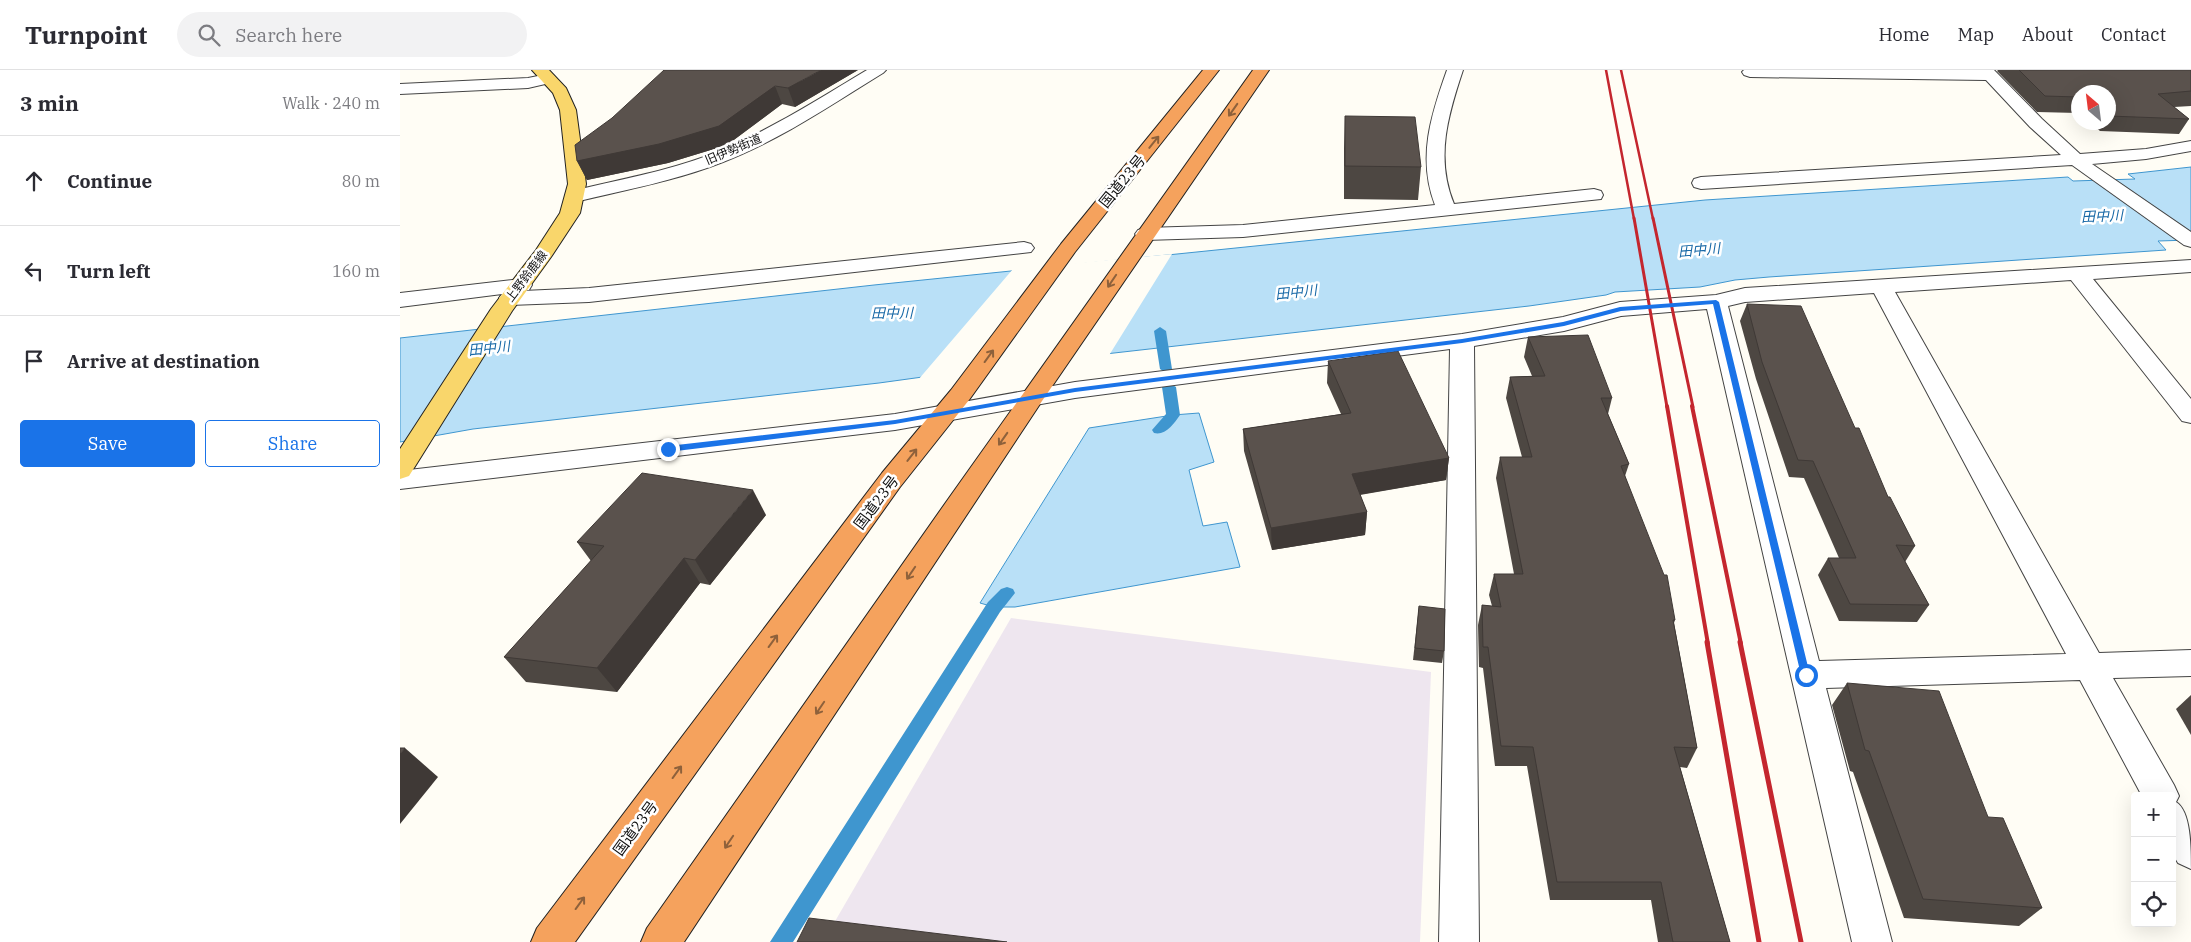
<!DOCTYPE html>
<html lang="en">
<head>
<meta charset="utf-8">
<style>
  :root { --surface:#fff; --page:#f2f2f3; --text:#2b2b33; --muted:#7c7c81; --line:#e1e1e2; --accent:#1a73e8 }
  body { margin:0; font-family:"IBM Plex Serif","Noto Sans JP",serif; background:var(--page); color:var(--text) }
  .controls { position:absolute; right:15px; bottom:15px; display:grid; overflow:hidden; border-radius:5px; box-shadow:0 5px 20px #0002 }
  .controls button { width:45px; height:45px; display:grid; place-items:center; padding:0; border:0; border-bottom:1px solid var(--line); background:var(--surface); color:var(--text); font:25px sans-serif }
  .compass { position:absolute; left:1671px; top:15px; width:45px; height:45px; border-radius:50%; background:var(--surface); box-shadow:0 5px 20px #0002; rotate:332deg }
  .stop { position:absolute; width:15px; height:15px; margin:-11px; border:4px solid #1a73e8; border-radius:50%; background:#fff }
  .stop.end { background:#1a73e8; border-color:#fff; box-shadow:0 1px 5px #0008 }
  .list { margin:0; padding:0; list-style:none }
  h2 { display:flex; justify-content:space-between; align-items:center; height:65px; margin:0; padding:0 20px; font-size:21px }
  h2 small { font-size:16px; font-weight:400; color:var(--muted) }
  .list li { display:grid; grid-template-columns:32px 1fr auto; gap:15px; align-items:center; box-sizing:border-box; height:90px; padding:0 20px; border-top:1px solid var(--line) }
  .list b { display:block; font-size:19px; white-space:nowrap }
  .list em { font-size:16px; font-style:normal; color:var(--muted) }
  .actions { display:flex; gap:10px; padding:15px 20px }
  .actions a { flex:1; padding:11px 0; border:1px solid var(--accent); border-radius:5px; text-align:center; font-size:18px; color:var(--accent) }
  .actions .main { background:var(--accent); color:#fff }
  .icon { flex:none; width:28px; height:28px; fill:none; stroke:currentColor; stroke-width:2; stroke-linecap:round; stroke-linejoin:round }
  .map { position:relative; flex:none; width:1791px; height:872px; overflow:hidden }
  header { display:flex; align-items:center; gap:30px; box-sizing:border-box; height:70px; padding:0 25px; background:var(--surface); border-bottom:1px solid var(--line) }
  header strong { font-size:24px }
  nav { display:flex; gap:28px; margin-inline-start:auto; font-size:18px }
  .search { width:350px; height:45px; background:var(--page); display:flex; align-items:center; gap:12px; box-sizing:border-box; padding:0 18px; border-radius:28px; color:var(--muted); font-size:19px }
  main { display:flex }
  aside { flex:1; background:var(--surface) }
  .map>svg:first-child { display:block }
  .industrial { fill:#eee6ef }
  .water { fill:#b9e0f7; stroke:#3f96cf }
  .pier { fill:#fffdf5 }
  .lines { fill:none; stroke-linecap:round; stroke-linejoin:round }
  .stream { fill:#3f96cf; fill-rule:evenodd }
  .minor-casing { stroke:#444; stroke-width:2 }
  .major-casing { stroke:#222; stroke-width:2 }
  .highway-casing { stroke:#222; stroke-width:2 }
  .minor { fill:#fff; fill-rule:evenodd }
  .major { fill:#f9d66b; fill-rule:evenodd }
  .highway { fill:#f5a25d; fill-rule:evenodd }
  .rail-far3 { stroke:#c4262e; stroke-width:2.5 }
  .rail-far2 { stroke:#c4262e; stroke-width:3 }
  .rail-far1 { stroke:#c4262e; stroke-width:4 }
  .rail { stroke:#c4262e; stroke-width:5 }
  .wall { fill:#4d4742 }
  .shaded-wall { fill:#3f3936 }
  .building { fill:#5a524d; stroke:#3f3936 }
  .oneway { stroke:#8e613b }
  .route { fill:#1a73e8 }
  .labels { text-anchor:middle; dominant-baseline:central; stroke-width:5; stroke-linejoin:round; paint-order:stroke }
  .far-street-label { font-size:12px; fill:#111; stroke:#fff }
  .far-water-label { font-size:14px; font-style:italic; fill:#1768a6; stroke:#fff }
  .street-label { font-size:15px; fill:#111; stroke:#fff }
</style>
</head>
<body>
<header>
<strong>Turnpoint</strong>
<div class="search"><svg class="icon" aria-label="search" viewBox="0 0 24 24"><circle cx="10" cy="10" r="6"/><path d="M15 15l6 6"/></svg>Search here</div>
<nav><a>Home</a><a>Map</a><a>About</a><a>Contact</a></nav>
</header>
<main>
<aside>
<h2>3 min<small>Walk · 240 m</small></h2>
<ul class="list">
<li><svg class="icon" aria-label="ahead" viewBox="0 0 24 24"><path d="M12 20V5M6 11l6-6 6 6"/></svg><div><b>Continue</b></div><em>80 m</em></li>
<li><svg class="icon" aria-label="left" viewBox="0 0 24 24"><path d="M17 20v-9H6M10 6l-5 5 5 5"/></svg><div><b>Turn left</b></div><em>160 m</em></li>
<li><svg class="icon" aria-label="arrive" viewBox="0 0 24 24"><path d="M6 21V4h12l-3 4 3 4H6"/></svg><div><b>Arrive at destination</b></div></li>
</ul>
<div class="actions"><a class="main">Save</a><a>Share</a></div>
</aside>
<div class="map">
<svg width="1791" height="872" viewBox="0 0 1791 872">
  <rect width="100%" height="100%" fill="#fffdf5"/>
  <polygon class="industrial" points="611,548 1031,602 1020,872 423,872"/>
  <g class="water">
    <polygon points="1791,97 1791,170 1758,171 1766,180 1369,207 1335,210 1300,217 1215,222 1206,225 1129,236 617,294 479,313 73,359 0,372 0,268 474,215 1305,130 1668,107 1673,111 1735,109 1728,104"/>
    <polygon points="799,343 814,392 789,400 803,456 827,452 840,497 615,537 594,537 580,533 689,358 773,345"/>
  </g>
  <polygon class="pier" points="772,184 708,287 617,296 518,310 613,199"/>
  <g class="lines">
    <g class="stream">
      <polygon points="760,257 766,261 772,299 766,303 760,299 754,261"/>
      <path d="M 769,313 L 776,317 L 780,345 C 774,354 765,366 754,363 L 752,360 L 766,344 L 762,317 Z"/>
      <polygon points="607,517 613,519 615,523 600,542 393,872 370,872 588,532 601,519"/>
    </g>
    <defs>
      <g id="minor">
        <path d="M 467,0 L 486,0 L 483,3 C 431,35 380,70 323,92 C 275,111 225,120 175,132 L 168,130 L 166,126 L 168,122 C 216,110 266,102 312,84 C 367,62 417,30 467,0 Z"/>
        <path d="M 1047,0 L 1063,0 C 1048,45 1035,88 1054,134 L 1194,119 L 1201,121 L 1203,125 L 1201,129 L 843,167 L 745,170 L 738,168 L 735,164 L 738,160 L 745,158 L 843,155 L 1035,135 C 1017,88 1031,45 1047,0 Z"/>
        <polygon points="1344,0 1594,0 1642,49 1680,84 1746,79 1791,71 1791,81 1746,89 1692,94 1791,162 1791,177 1784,175 1672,95 1301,119 1294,117 1292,113 1294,109 1301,107 1661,85 1630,57 1586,10 1350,7 1344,5 1342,2"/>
        <polygon points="148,4 154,6 156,9 154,12 128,18 0,24 0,14 128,8"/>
        <polygon points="624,172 631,174 634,178 631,182 189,232 110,235 102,233 99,228 102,224 0,237 0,223 121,209 129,210 132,215 129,220 123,221 189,218"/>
        <path d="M 1791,190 L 1791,202 L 1693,209 L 1791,329 L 1791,353 L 1782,351 L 1671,210 L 1495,222 L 1699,583 L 1791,580 L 1791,606 L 1713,608 L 1774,715 L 1779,726 L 1776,732 C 1791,741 1791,778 1791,799 L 1778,793 L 1772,783 L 1772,726 L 1742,726 L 1680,610 L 1426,618 L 1492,872 L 1452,872 L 1307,239 L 1221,246 L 1164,261 L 1074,276 L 1079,872 L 1039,872 L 1050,279 L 675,328 L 495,360 L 0,419 L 0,401 L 495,344 L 675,312 L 1062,264 L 1163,247 L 1220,232 L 1316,225 L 1345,218 ZM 1474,223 L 1666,584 L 1419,591 L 1328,236 L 1345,232 Z"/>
      </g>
      <polygon id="major" points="132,0 149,0 166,18 176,40 186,114 180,143 151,187 112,241 9,406 0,409 0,379 91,239 136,180 160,143 168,114 160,40 153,23"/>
      <g id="highway">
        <polygon points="803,0 819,0 675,182 569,330 500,417 175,872 131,872 137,858 482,403 551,320 661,174"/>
        <polygon points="853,0 869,0 642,331 284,872 241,872 247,858 549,428"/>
      </g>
    </defs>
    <use href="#minor" class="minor-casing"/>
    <use href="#major" class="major-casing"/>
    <use href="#highway" class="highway-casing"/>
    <use href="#minor" class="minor"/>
    <use href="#major" class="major"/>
    <use href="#highway" class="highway"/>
    <g class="rail-far3">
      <polyline points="1206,0 1234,149"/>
      <polyline points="1221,0 1253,149"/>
    </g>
    <g class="rail-far2">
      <polyline points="1234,148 1267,337"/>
      <polyline points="1253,148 1293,337"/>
    </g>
    <g class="rail-far1">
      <polyline points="1267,336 1308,574"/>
      <polyline points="1292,336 1341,574"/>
    </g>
    <g class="rail">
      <polyline points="1307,572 1359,872"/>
      <polyline points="1340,572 1401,872"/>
    </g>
  </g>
  <g class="wall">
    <polygon points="458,0 395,37 382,34 327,75 268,93 187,110 177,91 212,48"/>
    <polygon points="1598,0 1791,0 1791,36 1774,37 1789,49 1779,64 1700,61 1690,52 1708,52 1708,22 1678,22 1678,43 1637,42 1597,1"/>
    <polygon points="945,46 1021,97 1018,130 944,129 944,78"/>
    <polygon points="1347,234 1455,358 1488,427 1515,476 1505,492 1529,535 1517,552 1439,551 1418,505 1428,488 1439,488 1404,408 1389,407 1356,309 1340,251"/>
    <polygon points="1128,267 1212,328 1208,344 1229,394 1225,406 1275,550 1274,553 1297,678 1287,698 1280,697 1330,872 1258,872 1251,830 1150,830 1127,696 1095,696 1083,598 1079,597 1078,555 1082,535 1092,536 1089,525 1094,504 1114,504 1096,408 1100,387 1122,387 1106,328 1110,307 1132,306 1124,287"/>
    <polygon points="928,291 1049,388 1046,410 960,425 967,442 965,465 872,480 844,381 843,359 941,344 927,313"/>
    <polygon points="366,445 310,515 300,513 217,622 126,612 104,587 191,491 177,472"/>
    <polygon points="1019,536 1044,581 1042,593 1013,590"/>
    <polygon points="1447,613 1588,747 1642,838 1619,856 1504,848 1453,702 1450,701 1432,635"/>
    <polygon points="1791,625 1791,665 1776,639"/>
  </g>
  <g class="shaded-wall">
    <polygon points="421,0 458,0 395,37 388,18"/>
    <polygon points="375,16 382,34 327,75 268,93 187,110 177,91"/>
    <polygon points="1049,388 1046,410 951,426 952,404"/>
    <polygon points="353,420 366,445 310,515 295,490"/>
    <polygon points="967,442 965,465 872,480 871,458"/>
    <polygon points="284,488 300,513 217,622 197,598"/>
    <polygon points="5,678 38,707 0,754 0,684"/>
  </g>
  <g class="building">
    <polygon points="264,0 421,0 388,18 375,16 319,56 259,74 177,91 175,75 212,48"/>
    <polygon points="1619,0 1791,0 1791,21 1758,24 1789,49 1709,46 1708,22 1678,22 1678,27 1645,26"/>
    <polygon points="945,46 1015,47 1021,97 945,96"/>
    <polygon points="1347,234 1401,236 1455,358 1459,358 1488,427 1490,427 1515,476 1496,475 1529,535 1450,534 1428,488 1456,488 1413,391 1398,390 1362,292"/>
    <polygon points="1188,265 1212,328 1201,328 1229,394 1221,396 1264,505 1267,505 1275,550 1273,550 1297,678 1274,677 1330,872 1273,872 1261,812 1157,812 1133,677 1101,676 1088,577 1083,577 1082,535 1101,537 1094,504 1123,504 1100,387 1132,387 1110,307 1145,306 1128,267"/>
    <polygon points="998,281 1049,388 952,404 967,442 871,458 843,359 951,343 928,291"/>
    <polygon points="242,403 353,420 295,490 284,488 197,598 104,587 204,476 177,472"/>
    <polygon points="1019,536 1045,539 1044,581 1015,578"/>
    <polygon points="1447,613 1539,621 1588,747 1603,748 1642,838 1523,829 1469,681 1465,680"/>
    <polygon points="0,678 5,678 0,684"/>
    <polygon points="409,848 607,872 397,872"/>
  </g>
  <defs><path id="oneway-shaft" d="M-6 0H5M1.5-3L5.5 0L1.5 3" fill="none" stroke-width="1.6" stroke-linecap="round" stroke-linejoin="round" transform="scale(1.25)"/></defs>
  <g class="oneway">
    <use href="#oneway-shaft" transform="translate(833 40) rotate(125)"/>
    <use href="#oneway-shaft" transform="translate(754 72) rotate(-51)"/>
    <use href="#oneway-shaft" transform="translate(712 211) rotate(124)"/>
    <use href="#oneway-shaft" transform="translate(589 286) rotate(-54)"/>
    <use href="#oneway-shaft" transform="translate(603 369) rotate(125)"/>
    <use href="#oneway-shaft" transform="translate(512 385) rotate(-52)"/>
    <use href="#oneway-shaft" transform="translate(511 503) rotate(124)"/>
    <use href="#oneway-shaft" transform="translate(373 571) rotate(-54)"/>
    <use href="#oneway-shaft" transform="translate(420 638) rotate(124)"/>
    <use href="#oneway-shaft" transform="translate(277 702) rotate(-54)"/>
    <use href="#oneway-shaft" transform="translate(329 772) rotate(124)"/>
    <use href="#oneway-shaft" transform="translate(180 833) rotate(-54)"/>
  </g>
  <polygon class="route" points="1316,230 1319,232 1410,605 1406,609 1401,605 1313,234 1221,241 1164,256 1062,273 675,322 495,354 268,382 264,379 268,376 495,350 675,318 1062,269 1163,252 1220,237"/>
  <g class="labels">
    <g class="far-street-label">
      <text transform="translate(333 79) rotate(-23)">旧伊勢街道</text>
      <text transform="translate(126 206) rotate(-53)">上野鈴鹿線</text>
    </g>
    <g class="far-water-label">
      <text transform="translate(1702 146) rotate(-3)">田中川</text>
      <text transform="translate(1299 180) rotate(-5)">田中川</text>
      <text transform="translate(896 222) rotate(-6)">田中川</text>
      <text transform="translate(492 243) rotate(-1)">田中川</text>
      <text transform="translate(89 278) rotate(-6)">田中川</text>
    </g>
    <g class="street-label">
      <text transform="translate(722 111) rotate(-51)">国道23号</text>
      <text transform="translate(476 432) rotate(-53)">国道23号</text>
      <text transform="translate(235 758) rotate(-54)">国道23号</text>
    </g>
  </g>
</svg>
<div class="controls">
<button>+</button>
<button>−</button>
<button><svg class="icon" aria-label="locate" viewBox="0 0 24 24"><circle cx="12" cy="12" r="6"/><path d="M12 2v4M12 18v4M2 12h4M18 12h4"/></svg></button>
</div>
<svg class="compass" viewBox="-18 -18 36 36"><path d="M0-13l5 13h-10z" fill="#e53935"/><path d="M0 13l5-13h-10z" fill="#7c7c81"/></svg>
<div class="stop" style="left:1406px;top:605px"></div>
<div class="stop end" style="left:268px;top:379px"></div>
</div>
</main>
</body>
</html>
